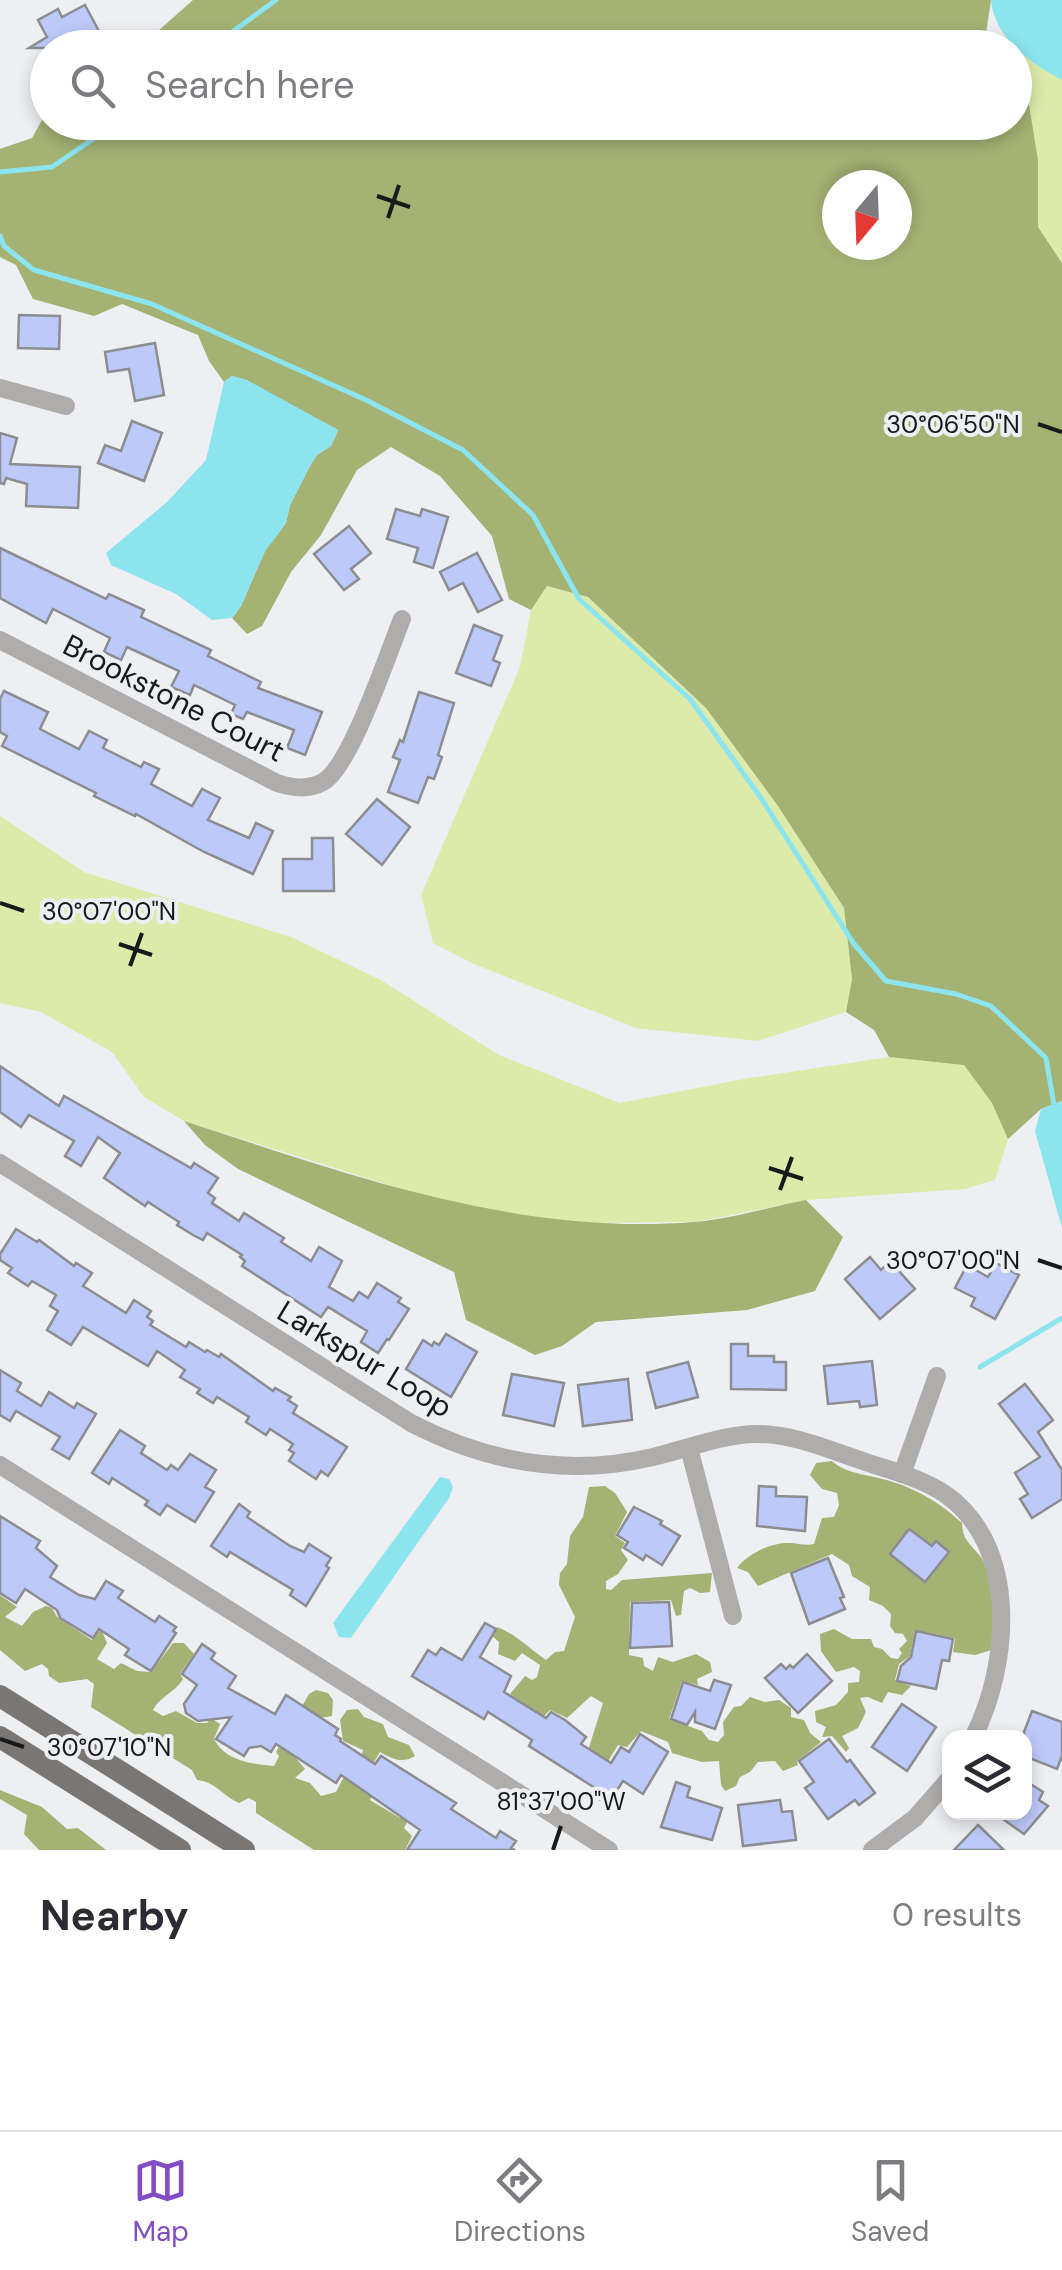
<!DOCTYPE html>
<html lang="en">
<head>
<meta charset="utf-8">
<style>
  :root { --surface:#fff; --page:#f2f2f3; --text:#2b2b33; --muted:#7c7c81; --line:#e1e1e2; --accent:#824cc3 }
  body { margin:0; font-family:"DM Sans",sans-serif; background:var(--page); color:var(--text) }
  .controls { position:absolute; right:30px; bottom:30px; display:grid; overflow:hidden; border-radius:20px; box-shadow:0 5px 15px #0003 }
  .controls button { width:90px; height:90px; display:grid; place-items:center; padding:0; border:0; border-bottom:2px solid var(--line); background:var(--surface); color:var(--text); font:50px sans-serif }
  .compass { position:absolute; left:822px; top:170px; width:90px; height:90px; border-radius:50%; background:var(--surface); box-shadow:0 5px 15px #0003; rotate:199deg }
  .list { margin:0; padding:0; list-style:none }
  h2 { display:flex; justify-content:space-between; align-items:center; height:130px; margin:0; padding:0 40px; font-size:42px }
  h2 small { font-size:32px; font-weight:400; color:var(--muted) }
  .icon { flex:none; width:55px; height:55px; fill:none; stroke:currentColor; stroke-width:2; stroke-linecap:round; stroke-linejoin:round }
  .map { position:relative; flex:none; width:1062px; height:1850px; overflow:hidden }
  .search { position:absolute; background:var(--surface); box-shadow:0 5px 15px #0003; left:30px; right:30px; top:30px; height:110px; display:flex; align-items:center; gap:25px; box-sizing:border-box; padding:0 35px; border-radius:55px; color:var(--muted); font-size:38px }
  .sheet { height:280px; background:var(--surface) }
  nav { display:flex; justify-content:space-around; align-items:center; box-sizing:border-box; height:140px; border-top:2px solid var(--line); background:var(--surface); font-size:28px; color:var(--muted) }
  nav a { display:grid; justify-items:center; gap:5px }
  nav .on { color:var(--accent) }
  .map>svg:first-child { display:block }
  .green { fill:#dcebaa }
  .forest { fill:#a4b274; fill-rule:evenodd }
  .water { fill:#8ce4ef }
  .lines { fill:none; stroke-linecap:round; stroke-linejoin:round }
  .stream { stroke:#8ce4ef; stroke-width:5 }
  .building { fill:#bdc9f9; stroke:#8c8d91; stroke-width:2.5 }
  .minor { stroke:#afadac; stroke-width:18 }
  .major { stroke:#797674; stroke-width:22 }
  .ticks { fill:none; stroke:#18191a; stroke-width:4 }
  .labels { text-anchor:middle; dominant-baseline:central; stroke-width:8; stroke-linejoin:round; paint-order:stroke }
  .street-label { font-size:30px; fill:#18191a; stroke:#eeeff3 }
  .ticks-label { font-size:25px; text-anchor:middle; fill:#18191a; stroke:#eeeff3; stroke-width:8; stroke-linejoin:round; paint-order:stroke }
</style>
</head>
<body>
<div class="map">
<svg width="1062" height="1850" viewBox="0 0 1062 1850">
  <rect width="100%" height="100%" fill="#eeeff3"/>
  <g class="green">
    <polygon points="991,0 1062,0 1062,263 1038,227 1038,160 1026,86 1015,60 1014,48 1009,47 992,8"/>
    <polygon points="547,586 588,597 706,708 778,806 844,908 852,979 846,1012 758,1041 636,1028 474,964 433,943 421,895 520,667 531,610"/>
    <polygon points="0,816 84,872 291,937 381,980 499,1055 620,1103 743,1079 889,1057 964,1064 992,1103 1008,1139 995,1180 965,1189 806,1200 696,1222 576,1223 504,1214 418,1194 184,1121 144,1097 112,1052 41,1012 0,1003"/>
  </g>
  <g class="forest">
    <polygon points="193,0 991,0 984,47 140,47"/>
    <path d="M 1015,84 L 1026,86 L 1038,160 L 1038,227 L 1062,263 L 1062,1101 L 1041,1109 L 1008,1139 L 992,1103 L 964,1065 L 889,1057 L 874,1030 L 846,1012 L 852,979 L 844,908 L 778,806 L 706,708 L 588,597 L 547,586 L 531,610 L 509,599 L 492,536 L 440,476 L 391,447 L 357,470 L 321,535 L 291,572 L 262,626 L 247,634 L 232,618 L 241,606 L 265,551 L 286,523 L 290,505 L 311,464 L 317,455 L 331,446 L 338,430 L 242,379 L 232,376 L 224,382 L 209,361 L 198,335 L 122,304 L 94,316 L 33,299 L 16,265 L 0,257 L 0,149 L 32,138 L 47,111 L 48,122 L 1014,122 ZM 837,185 L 897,185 L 897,245 L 837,245 Z"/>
    <path d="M 184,1121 C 350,1175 516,1236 694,1222 C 731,1219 769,1207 806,1200 L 843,1237 L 815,1291 L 747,1310 L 596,1322 L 562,1346 L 535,1355 L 466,1320 L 454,1272 L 238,1169 L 205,1145 Z"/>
    <path d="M 832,1461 C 847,1475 874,1475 893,1482 C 921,1491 941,1504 962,1523 C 963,1541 970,1543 980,1556 C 997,1577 993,1625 991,1650 L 975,1655 L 953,1652 L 955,1638 L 915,1630 L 910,1656 L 899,1664 L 895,1680 L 911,1686 L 902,1695 L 888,1692 L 882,1703 L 868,1697 L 860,1698 L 866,1712 L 858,1728 L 842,1736 L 849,1748 L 846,1752 L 832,1736 L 822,1737 L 826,1727 L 816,1722 L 815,1711 L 836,1705 L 848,1692 L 848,1683 L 859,1682 L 860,1671 L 854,1667 L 836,1672 L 821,1651 L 820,1634 L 834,1629 L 852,1639 L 871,1639 L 874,1647 L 882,1649 L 891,1658 L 898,1659 L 902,1653 L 899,1649 L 907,1641 L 903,1634 L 895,1633 L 890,1626 L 891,1614 L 883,1606 L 869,1600 L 870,1587 L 852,1576 L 849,1565 L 832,1554 L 758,1586 L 748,1572 L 737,1568 C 747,1554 772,1542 789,1543 C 799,1543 803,1546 814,1544 L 822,1518 L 834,1517 L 839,1505 L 837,1493 L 822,1489 L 810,1475 L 816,1463 Z"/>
    <path d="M 605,1486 L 615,1493 L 627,1512 L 615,1536 L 625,1543 L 621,1550 L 628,1560 L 618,1574 L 606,1581 L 606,1589 L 611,1590 L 622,1580 L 712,1573 L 710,1592 L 700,1593 L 690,1588 L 684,1591 L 681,1615 L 676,1616 L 671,1600 L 630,1602 L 629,1655 L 643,1658 L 644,1666 L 653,1671 L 658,1657 L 673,1662 L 696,1654 L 710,1662 L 712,1672 L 697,1679 L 698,1685 L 682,1681 L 669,1719 L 702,1731 L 709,1740 L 718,1742 L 724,1735 L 723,1722 L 734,1707 L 741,1706 L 750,1697 L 765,1702 L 779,1700 L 791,1708 L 791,1717 L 804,1720 L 810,1733 L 821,1742 L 797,1761 L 798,1765 L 783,1771 L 775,1761 L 758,1762 L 750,1772 L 740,1777 L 736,1786 L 725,1791 L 721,1785 L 719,1761 L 702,1762 L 672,1753 L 668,1742 L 641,1731 L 627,1747 L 618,1745 L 602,1771 L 584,1763 L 603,1703 L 591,1696 L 567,1718 L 550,1710 L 543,1717 L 524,1720 L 531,1708 L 510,1694 L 525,1676 L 532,1680 L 537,1677 L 540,1665 L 522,1653 L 515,1661 L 498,1654 L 499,1642 L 491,1635 L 497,1627 C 519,1636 527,1647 546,1660 L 555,1652 L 564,1651 L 575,1617 L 559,1585 L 560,1573 L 567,1564 L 570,1536 L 583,1517 L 589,1487 Z"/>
    <path d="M 0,1595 L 17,1607 L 5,1617 L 22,1626 L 33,1612 L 46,1606 L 52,1608 L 57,1617 L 92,1640 L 101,1629 L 107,1643 L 97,1659 L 114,1669 L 121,1663 L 137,1671 L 151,1672 L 173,1643 L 184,1643 L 194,1654 L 180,1674 L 183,1679 C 175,1693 160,1696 153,1710 L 163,1716 L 176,1711 L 197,1723 L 207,1723 L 211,1718 L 220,1724 L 214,1739 C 225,1761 252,1764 274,1766 L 279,1756 L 276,1752 L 309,1694 L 316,1690 L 328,1693 L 333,1700 L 332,1716 L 320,1718 L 295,1757 L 305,1769 L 295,1778 L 310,1783 L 321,1796 L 336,1792 L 352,1761 L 362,1754 L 363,1750 L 343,1741 L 340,1720 L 347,1710 L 358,1709 L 364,1717 L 383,1724 L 388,1737 L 409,1745 L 415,1756 C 402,1764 393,1759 380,1752 L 359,1787 L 372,1796 L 370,1800 L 400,1818 L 406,1813 L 410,1817 L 404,1828 L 412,1836 L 405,1850 L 314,1850 L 256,1813 L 256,1802 L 249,1798 L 239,1803 C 223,1796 216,1782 197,1780 L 192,1770 L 91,1707 L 94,1684 L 87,1679 L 59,1683 L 49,1676 L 48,1669 L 42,1664 L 25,1671 L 0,1650 Z"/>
    <polygon points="0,1790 42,1807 67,1829 78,1828 106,1850 39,1850 24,1834 27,1815 0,1799"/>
  </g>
  <g class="water">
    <path d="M 991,0 L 1062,0 L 1062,80 C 1032,64 994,38 991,0 Z"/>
    <polygon points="232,376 247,380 338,430 331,446 317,455 311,464 290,505 286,523 265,551 241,606 232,618 212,620 176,594 111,565 106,553 167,502 206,460 224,382"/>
    <polygon points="1062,1101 1062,1228 1035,1131 1041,1109"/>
    <polygon points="440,1477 449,1479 453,1487 449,1498 351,1638 339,1637 333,1623"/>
  </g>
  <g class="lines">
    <g class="stream">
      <polyline points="210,48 276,0"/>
      <polyline points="0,172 52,167 118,122"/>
      <polyline points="0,236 4,246 34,270 152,304 366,400 463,450 533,515 579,599 690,699 761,798 854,944 886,981 956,994 991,1006 1046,1058 1054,1105"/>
      <polyline points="980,1367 1062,1318"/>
    </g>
  </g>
  <g class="building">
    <polygon points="85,5 101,35 78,48 29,48 47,37 38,20 58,9 62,17"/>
    <polygon points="19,315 60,316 59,349 18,348"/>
    <polygon points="155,343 164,395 135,401 129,369 108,372 105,352"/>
    <polygon points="132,421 162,433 144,481 98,463 105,445 121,451"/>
    <polygon points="0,433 17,438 10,464 80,467 78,508 26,506 27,484 6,478 4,484 0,483"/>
    <polygon points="396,509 420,516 422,509 448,517 433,568 414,562 418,548 387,539"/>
    <polygon points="349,526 371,553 351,569 359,579 344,590 314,554"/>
    <polygon points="0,548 106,599 109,594 144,610 141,617 211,650 208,656 261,682 258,688 322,712 305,755 287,748 294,730 247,712 243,719 231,714 235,705 194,685 190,695 171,687 179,671 127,647 121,660 104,652 110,638 53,609 46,623 0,598"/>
    <polygon points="477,553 502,600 478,612 463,583 449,590 440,572"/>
    <polygon points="474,625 502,636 493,660 500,663 491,686 456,673"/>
    <polygon points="4,691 48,712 40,729 79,749 89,731 107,740 103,748 141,767 144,762 159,769 151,784 192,806 202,789 220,798 208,820 249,838 256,823 273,831 253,874 204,852 136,814 135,816 94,796 96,793 2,746 7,736 0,732 0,699"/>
    <polygon points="419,692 454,703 438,755 442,757 434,779 428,777 418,803 388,792 400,760 393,757 400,740 403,742"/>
    <polygon points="377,799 410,827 382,865 346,834"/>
    <polygon points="312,838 333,838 334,891 283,891 283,859 312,859"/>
    <polygon points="0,1066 59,1106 64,1096 191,1168 194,1163 218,1178 208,1193 215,1198 212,1203 239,1221 244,1213 284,1238 281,1242 311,1261 319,1247 342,1261 329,1287 353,1301 359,1292 368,1298 377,1283 401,1298 398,1302 409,1309 389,1340 387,1339 378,1353 361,1342 367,1331 328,1307 321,1317 242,1266 245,1261 240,1257 242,1255 207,1233 203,1240 193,1235 177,1225 179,1222 148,1202 145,1206 104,1178 120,1153 98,1137 81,1166 65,1156 74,1141 29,1115 21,1127 0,1112"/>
    <polygon points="16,1229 37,1242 39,1240 74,1266 76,1263 92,1273 83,1286 126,1313 134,1300 151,1311 147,1317 153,1321 150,1325 186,1347 189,1342 205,1352 207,1350 219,1357 221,1354 273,1391 275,1388 291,1397 288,1400 297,1406 293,1413 347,1447 328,1476 321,1471 316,1479 289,1461 294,1453 289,1450 293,1444 270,1429 266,1435 246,1422 249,1417 217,1397 213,1403 197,1393 200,1389 180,1377 185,1370 157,1351 148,1366 83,1327 71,1345 47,1330 58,1311 50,1306 56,1295 32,1281 28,1286 8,1273 12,1268 0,1260 0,1254"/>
    <polygon points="870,1257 881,1270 890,1261 915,1289 880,1319 845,1279"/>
    <polygon points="996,1263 1019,1275 995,1319 971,1306 975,1298 955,1288 967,1265 988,1277"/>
    <polygon points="446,1334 477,1352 451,1397 406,1369 423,1340 432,1346 434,1342 439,1345"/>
    <polygon points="731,1344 748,1344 748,1356 774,1356 774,1362 786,1362 786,1390 731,1389"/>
    <polygon points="872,1361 877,1405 860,1407 859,1401 828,1404 824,1366"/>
    <polygon points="688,1362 698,1397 656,1408 647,1373"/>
    <polygon points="0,1370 21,1383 17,1391 41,1406 49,1392 74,1408 77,1403 96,1414 69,1459 52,1449 60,1437 16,1411 10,1421 0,1415"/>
    <polygon points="512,1374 564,1383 554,1426 503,1415"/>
    <polygon points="628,1379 632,1420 583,1426 578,1385"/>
    <polygon points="1025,1384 1053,1420 1038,1432 1062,1470 1062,1499 1032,1518 1020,1499 1028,1494 1015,1473 1040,1457 999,1404"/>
    <polygon points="120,1430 145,1446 141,1453 167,1470 171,1465 178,1470 190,1454 216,1470 205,1487 214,1492 195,1522 167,1505 160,1515 145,1505 148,1501 112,1478 109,1484 92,1473"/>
    <polygon points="759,1486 776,1487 776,1496 807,1497 805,1531 757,1526"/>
    <polygon points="239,1504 250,1512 247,1517 290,1546 304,1552 309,1544 331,1558 326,1566 329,1568 306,1606 290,1595 293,1590 230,1552 227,1557 211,1546"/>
    <polygon points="634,1507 662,1521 660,1524 680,1536 662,1565 646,1555 643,1560 624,1548 628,1542 617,1535"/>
    <polygon points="0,1516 40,1541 36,1548 57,1566 50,1577 79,1595 95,1599 106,1581 123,1591 118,1598 155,1622 159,1616 176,1627 173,1631 176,1633 151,1671 125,1655 129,1649 99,1629 93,1638 60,1618 57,1610 25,1589 16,1603 0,1593"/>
    <polygon points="909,1529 932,1546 936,1541 949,1552 925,1582 890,1554"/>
    <polygon points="828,1558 844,1597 840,1598 845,1609 809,1624 791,1573"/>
    <polygon points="669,1602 672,1646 630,1648 632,1603"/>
    <polygon points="485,1623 496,1629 480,1657 511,1676 504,1692 546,1718 551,1712 565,1720 586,1737 581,1744 611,1763 621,1747 629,1752 640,1734 668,1752 643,1794 623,1781 608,1804 591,1794 595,1788 529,1746 532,1740 488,1712 484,1719 412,1676 428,1650 436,1655 441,1648 462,1660"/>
    <polygon points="916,1631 953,1639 949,1661 942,1660 936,1689 897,1681 901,1666 911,1657"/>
    <polygon points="202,1644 215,1653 211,1659 236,1676 228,1688 275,1714 286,1695 338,1729 335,1735 341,1739 340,1741 375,1764 381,1756 456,1803 451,1809 496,1838 500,1831 516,1841 511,1848 515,1850 407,1850 420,1830 341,1775 336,1783 276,1744 271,1752 261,1746 249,1748 244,1756 216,1739 231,1717 198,1721 186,1713 184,1704 197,1685 182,1674"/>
    <polygon points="807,1654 832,1681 798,1713 765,1678 781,1664 786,1669 790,1665 793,1668"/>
    <polygon points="714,1680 731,1685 715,1729 695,1722 695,1712 687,1725 671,1719 683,1682 710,1691"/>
    <polygon points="902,1704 936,1727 907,1771 872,1747"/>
    <polygon points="1032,1711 1062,1722 1062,1756 1057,1769 1024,1756 1024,1732"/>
    <polygon points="829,1739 847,1762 850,1760 875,1793 859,1805 855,1800 828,1819 805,1788 814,1782 799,1761"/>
    <polygon points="1024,1780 1043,1792 1039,1800 1048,1806 1024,1834 993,1812 1024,1812"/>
    <polygon points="676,1782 690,1787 687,1797 722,1808 712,1840 661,1827"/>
    <polygon points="780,1800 782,1812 792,1811 796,1840 743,1846 738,1805"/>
    <polygon points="978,1825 1004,1850 954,1850"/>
  </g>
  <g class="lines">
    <g class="minor">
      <polyline points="0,388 66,406"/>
      <path d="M 0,640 L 277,783 C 293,788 308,790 323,782 C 351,766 388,653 402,619"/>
      <path d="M 0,1163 L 411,1423 C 488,1463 568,1477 653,1457 C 687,1449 723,1434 757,1434 C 793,1434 827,1449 860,1460 C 888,1470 920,1477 945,1494 C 1020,1546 1010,1665 973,1738"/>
      <polyline points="689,1448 733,1616"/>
      <polyline points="0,1465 609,1850"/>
      <polyline points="902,1474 937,1376"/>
      <polyline points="872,1850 915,1818 950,1778"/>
    </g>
    <g class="major">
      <polyline points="0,1696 244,1850"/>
      <polyline points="0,1737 180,1850"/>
    </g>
  </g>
  <path class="ticks" d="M 377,196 L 410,207M 388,218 L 399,185M 1038,424 L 1062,432M 0,903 L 24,911M 119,944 L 152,955M 130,966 L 142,933M 769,1168 L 803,1179M 780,1190 L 792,1157M 1038,1260 L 1062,1268M 0,1739 L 24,1747M 553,1850 L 561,1826"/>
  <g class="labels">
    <g class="street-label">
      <text transform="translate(174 698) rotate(27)">Brookstone Court</text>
      <text transform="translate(365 1359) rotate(31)">Larkspur Loop</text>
    </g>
  </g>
  <g class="ticks-label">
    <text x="953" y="433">30°06'50"N</text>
    <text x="109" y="920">30°07'00"N</text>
    <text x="953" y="1269">30°07'00"N</text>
    <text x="109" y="1756">30°07'10"N</text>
    <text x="561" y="1810">81°37'00"W</text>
  </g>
</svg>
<div class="controls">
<button><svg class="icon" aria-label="layers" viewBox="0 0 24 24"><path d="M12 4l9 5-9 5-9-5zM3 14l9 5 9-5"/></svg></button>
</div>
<svg class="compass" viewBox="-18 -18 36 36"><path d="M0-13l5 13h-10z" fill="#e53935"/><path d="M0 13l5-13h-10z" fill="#7c7c81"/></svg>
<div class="search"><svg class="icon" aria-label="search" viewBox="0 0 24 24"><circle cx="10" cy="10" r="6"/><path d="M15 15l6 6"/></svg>Search here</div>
</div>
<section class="sheet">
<h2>Nearby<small>0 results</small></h2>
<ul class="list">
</ul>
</section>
<nav>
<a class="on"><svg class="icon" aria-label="map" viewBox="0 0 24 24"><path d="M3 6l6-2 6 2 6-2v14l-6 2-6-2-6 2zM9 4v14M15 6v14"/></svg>Map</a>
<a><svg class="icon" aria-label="directions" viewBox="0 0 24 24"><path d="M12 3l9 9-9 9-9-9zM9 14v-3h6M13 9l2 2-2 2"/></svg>Directions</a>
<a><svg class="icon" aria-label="saved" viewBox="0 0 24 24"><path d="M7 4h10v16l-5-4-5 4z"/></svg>Saved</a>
</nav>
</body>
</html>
